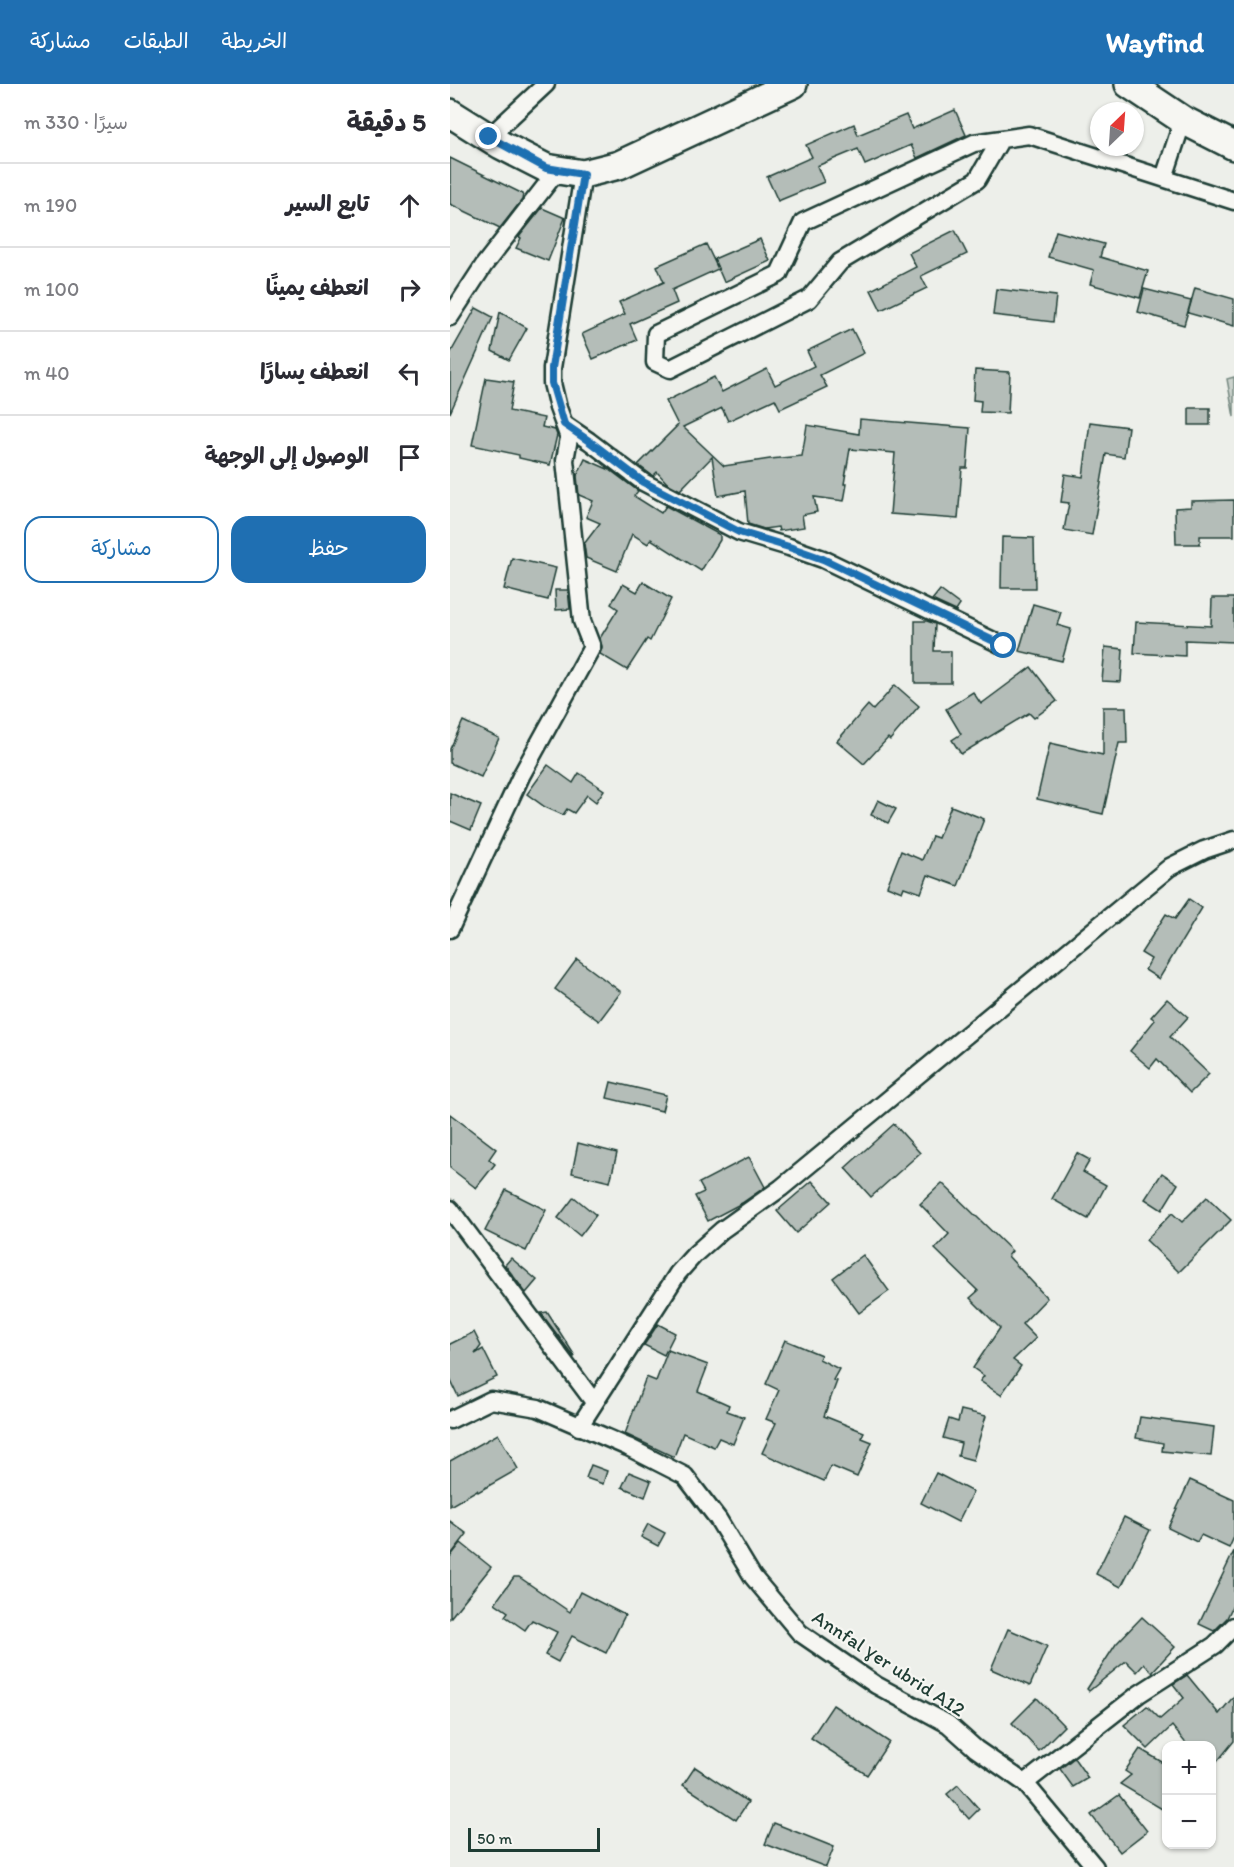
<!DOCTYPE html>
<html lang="ar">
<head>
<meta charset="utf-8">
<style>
  :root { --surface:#fff; --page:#f2f2f3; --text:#2b2b33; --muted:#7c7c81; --line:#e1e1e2; --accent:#1f6fb2 }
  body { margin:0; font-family:Itim,"Playpen Sans Arabic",sans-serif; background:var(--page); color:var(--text); direction:rtl }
  .controls { position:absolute; right:18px; bottom:18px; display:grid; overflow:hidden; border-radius:12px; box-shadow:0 2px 4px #0004 }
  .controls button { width:54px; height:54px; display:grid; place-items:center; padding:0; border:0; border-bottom:2px solid var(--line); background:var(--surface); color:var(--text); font:30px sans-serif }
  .compass { position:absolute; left:640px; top:18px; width:54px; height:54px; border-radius:50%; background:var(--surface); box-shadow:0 2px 4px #0004; rotate:25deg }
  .scale { position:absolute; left:18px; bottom:15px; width:132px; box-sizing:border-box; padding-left:6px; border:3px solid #1f3d34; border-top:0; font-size:16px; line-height:21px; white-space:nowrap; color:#1f3d34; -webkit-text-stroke:4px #f6f6f2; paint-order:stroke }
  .stop { position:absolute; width:18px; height:18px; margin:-14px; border:4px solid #1f6fb2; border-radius:50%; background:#fff }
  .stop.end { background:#1f6fb2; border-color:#fff; box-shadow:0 2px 6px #0008 }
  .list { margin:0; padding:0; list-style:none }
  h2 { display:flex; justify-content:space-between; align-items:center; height:78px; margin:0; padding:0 24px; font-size:26px }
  h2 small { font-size:20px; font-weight:400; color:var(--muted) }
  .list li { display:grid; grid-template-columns:39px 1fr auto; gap:18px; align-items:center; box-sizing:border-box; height:84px; padding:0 24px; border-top:2px solid var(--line) }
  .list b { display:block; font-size:22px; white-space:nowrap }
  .list em { font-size:20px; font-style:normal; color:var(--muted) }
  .actions { display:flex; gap:12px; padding:18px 24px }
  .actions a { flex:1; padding:14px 0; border:2px solid var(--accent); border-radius:18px; text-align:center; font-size:21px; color:var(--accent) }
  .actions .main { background:var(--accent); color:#fff }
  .icon { flex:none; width:33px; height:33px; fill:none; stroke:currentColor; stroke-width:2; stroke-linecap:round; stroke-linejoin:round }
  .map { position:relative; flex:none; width:784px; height:1783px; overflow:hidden; direction:ltr }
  header { display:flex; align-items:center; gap:36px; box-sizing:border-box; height:84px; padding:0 30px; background:var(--accent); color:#fff }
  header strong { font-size:28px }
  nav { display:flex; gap:33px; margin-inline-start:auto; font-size:21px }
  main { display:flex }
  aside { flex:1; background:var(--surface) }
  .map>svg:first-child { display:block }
  .green { fill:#cbd2cc; stroke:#758880; stroke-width:1.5 }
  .building { fill:#b4bdb8; stroke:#1f3d34; stroke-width:1.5 }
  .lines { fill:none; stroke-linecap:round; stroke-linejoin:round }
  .minor-casing { stroke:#1f3d34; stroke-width:21 }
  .primary-casing { stroke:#1f3d34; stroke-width:32 }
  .minor { stroke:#f6f6f2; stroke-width:16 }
  .primary { stroke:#f6f6f2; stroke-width:27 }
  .route { stroke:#1f6fb2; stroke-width:8 }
  .labels { text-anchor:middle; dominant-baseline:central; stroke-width:4.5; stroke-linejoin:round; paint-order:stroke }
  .street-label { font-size:20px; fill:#1f3d34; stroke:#f6f6f2 }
</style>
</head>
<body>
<header>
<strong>Wayfind</strong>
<nav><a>الخريطة</a><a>الطبقات</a><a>مشاركة</a></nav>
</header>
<main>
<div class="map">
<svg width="784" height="1783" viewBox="0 0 784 1783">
  <rect width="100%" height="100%" fill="#edefea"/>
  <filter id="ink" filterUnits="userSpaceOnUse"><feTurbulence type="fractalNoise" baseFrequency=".0167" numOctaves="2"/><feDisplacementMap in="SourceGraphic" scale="12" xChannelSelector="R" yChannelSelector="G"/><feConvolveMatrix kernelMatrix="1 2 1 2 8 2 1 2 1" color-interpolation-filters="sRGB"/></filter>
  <g filter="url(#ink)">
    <polygon class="green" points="784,293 784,333 777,295"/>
    <g class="building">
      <polygon points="505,26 516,51 467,74 461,61 415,81 408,65 367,82 374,98 328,117 317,93 362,73 356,61 404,40 408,51 456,31 462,45"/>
      <polygon points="0,74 73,110 72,116 50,144 0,120"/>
      <polygon points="92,124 115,134 98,177 66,164 71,154 69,153"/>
      <polygon points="505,146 517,170 471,192 477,204 431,226 421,206 466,183 459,169"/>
      <polygon points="606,147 654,160 650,173 698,187 690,214 640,200 644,186 598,173"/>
      <polygon points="310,155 320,177 274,198 264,175"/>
      <polygon points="256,160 268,185 222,206 227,219 180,240 187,256 143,275 132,250 175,230 169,218 214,198 207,182"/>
      <polygon points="745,204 784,215 784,242 738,229"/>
      <polygon points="546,205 606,212 603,238 543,231"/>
      <polygon points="694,205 741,217 734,241 688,228"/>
      <polygon points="26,224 43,233 0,329 0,270"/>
      <polygon points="50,228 77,244 59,276 42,267"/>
      <polygon points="402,245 414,269 370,291 377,303 330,325 325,315 278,337 272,324 233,343 274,382 320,375 352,372 357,341 409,350 410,335 520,344 517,384 512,384 508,435 440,430 445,369 400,365 394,400 397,400 394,417 364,413 367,428 352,431 354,443 329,447 328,443 314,445 298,440 295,407 268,412 262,373 230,406 217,399 207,388 203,392 188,381 228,341 216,317 264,293 272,308 317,285 325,301 364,282 357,267"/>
      <polygon points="525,286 560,288 558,329 530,328 531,317 523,316"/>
      <polygon points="36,294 64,298 59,327 94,334 92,343 105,346 107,351 100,381 69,374 69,371 22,361"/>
      <rect x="739" y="324" width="21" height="17"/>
      <polygon points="640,338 678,343 674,373 656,370 642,451 614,446 619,419 611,418 615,390 633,393"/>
      <polygon points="135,375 160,386 188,407 184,412 211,429 216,422 270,451 270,456 251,487 201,455 198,460 182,450 167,487 136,474 134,460 150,439 136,433 143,417 129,411 127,392"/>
      <polygon points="784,416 784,452 750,452 750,460 726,460 725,424 741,423 741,417"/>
      <polygon points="552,453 584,454 585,504 551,504"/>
      <polygon points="62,474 106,484 98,516 54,505"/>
      <polygon points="193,498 221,515 200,557 197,555 177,586 150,570 152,563 150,554 168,525 161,520 173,500 187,508"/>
      <polygon points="105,506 118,506 120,525 106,526"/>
      <polygon points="490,506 510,521 506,527 482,516"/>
      <polygon points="762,514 784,514 784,558 735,556 735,572 684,569 686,538 761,542"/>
      <polygon points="583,520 611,528 607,541 621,545 612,577 569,567"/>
      <polygon points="465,537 477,537 485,540 484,567 501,567 501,599 465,599"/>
      <polygon points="655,563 673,565 671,598 652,597"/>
      <polygon points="581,583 607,617 584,634 579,629 511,670 502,656 511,650 496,625 523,608 531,620"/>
      <polygon points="445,601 469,622 440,656 438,654 414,680 387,657 418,621 423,626"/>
      <polygon points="653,623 676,623 677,659 669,659 653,730 587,715 600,659 653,671"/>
      <polygon points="13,637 49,654 31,693 0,679 0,665"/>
      <polygon points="98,681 123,699 129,689 154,706 146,718 137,711 124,729 117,725 113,731 95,723 77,710"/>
      <polygon points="0,709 31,722 21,746 0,737"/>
      <polygon points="428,716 446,725 438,739 421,731"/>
      <polygon points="501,722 534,735 508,802 478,791 471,809 454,803 452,808 437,802 451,767 472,776 482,752 488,754"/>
      <polygon points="739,815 752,824 709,895 695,886 701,875 691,869 716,830 725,835"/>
      <polygon points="127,875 171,908 149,937 105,905"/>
      <polygon points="717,915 738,933 720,953 759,990 740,1009 707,975 700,984 680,967 705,936 701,933"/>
      <polygon points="161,998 216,1011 212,1027 157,1014"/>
      <polygon points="0,1030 46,1065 39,1075 45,1080 26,1104 0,1084"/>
      <polygon points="444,1040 470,1069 421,1113 395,1084"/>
      <polygon points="128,1059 167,1069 160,1098 122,1089"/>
      <polygon points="627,1069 640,1076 633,1088 656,1101 638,1135 602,1115"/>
      <polygon points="299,1073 315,1103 292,1119 258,1137 245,1112 254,1108 249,1099"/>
      <polygon points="712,1089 728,1100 712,1126 695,1115"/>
      <polygon points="362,1097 381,1118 346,1149 327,1127"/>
      <polygon points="492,1099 562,1167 558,1172 597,1214 572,1240 586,1254 563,1276 571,1282 551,1311 530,1297 534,1292 523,1284 550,1244 520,1214 528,1207 485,1165 499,1150 470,1120"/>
      <polygon points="56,1106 96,1126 76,1167 35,1147"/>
      <polygon points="124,1113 146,1131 130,1152 108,1134"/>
      <polygon points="757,1113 781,1136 729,1188 696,1156 722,1129 732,1138"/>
      <polygon points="413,1171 439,1207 409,1229 383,1194"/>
      <polygon points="61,1174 87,1196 76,1209 55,1181"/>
      <polygon points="97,1228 125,1272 124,1273 91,1229"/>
      <polygon points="208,1240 225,1249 214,1271 194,1261"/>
      <polygon points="24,1248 31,1262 25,1270 33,1265 47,1293 8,1312 0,1295 0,1260"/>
      <polygon points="335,1256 371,1271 369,1275 389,1285 383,1296 387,1297 374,1332 414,1348 412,1354 422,1358 407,1393 381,1382 374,1397 312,1369 326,1339 316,1335 329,1306 316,1300"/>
      <polygon points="218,1266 258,1281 248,1307 279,1321 277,1327 294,1333 283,1360 269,1354 264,1363 233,1349 224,1373 175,1350 196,1293 206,1297"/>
      <polygon points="511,1326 536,1332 523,1376 508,1372 511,1359 493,1354 499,1335 508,1338"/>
      <polygon points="690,1333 764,1343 761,1372 712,1367 713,1359 686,1354"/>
      <polygon points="48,1350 68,1385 28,1408 27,1406 0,1422 0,1377"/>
      <polygon points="141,1381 157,1387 153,1400 136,1394"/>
      <polygon points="179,1388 201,1397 195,1413 172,1403"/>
      <polygon points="486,1389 523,1408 508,1438 471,1419"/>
      <polygon points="740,1396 784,1416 784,1453 779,1464 751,1451 747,1458 718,1444"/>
      <polygon points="674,1433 700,1446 671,1503 646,1490"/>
      <polygon points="0,1437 17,1450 0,1472"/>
      <polygon points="198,1440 215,1449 208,1462 191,1453"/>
      <polygon points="11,1459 41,1483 0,1534 0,1473"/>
      <polygon points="784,1467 784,1519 777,1534 764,1547 749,1540"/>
      <polygon points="64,1493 69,1493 120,1528 130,1508 175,1531 156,1569 122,1552 108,1578 95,1571 107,1548 82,1536 75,1546 55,1532 58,1528 45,1519"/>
      <polygon points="692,1533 725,1563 702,1588 694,1580 687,1588 676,1577 639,1607 637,1605 666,1560"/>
      <polygon points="558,1545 597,1562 580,1602 541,1585"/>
      <polygon points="737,1591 769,1630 784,1612 784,1657 762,1684 762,1662 738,1662 722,1642 698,1665 674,1641 697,1622 710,1635 734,1614 723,1600"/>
      <polygon points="587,1614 614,1642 589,1667 562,1639"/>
      <polygon points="383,1621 439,1658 417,1691 361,1654"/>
      <polygon points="690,1665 717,1681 717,1728 670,1700 681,1691 675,1687"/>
      <polygon points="624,1674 638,1694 623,1703 610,1685"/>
      <polygon points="245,1683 298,1718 286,1736 233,1701"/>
      <polygon points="508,1701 529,1725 519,1735 497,1710"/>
      <polygon points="669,1711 697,1747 670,1768 641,1731"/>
      <polygon points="324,1739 384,1763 376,1783 315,1760"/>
    </g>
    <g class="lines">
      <defs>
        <g id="minor">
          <polyline points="39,53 96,0"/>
          <polyline points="551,55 527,96 390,178 359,215 220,285 205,278 206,250 329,190 353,138 524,59 579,51 784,117"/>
          <polyline points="714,94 733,36"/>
          <polyline points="0,233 34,181 107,87"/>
          <polyline points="114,340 139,357 193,398 289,448 339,463 373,475 554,562"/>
          <polyline points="0,845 71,692 142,563 132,537 115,376 119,354 108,324 102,299 102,284 133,90"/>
          <polyline points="0,1125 144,1318"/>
          <polyline points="0,1336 41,1316 88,1324 178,1363 235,1392 268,1435 303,1493 350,1549 426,1601 498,1640 526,1665 575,1699 645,1783"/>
          <polyline points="129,1343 228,1189 245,1170 272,1146 331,1104 720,783 754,766 784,756"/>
          <polyline points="575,1699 689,1610 765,1561 784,1542"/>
        </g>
        <g id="primary">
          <polyline points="679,0 733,36 784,62"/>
          <polyline points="0,29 51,61 96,84 133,90 169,81 343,0"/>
        </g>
      </defs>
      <use href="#minor" class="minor-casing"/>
      <use href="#primary" class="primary-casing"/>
      <use href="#minor" class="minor"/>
      <use href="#primary" class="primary"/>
    </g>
  </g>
  <g class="lines" filter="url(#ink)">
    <polyline class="route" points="39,53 96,84 133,90 102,284 102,299 114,340 139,357 193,398 289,448 339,463 373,475 554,562"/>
  </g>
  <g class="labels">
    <g class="street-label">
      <text transform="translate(439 1579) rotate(33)">Annfal ɣer ubrid A12</text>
    </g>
  </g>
</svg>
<div class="controls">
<button>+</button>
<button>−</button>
</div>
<svg class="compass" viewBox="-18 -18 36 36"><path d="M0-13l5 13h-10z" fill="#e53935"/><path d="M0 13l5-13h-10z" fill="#7c7c81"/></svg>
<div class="scale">50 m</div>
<div class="stop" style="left:554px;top:562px"></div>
<div class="stop end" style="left:39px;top:53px"></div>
</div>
<aside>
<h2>5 دقيقة<small>سيرًا · 330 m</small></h2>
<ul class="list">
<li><svg class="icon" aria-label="ahead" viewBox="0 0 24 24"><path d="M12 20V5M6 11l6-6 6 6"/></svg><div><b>تابع السير</b></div><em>190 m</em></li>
<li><svg class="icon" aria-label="right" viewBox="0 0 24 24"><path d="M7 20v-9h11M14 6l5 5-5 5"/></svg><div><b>انعطف يمينًا</b></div><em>100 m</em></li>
<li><svg class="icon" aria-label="left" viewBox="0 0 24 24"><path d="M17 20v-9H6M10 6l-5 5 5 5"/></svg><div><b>انعطف يسارًا</b></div><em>40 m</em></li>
<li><svg class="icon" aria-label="arrive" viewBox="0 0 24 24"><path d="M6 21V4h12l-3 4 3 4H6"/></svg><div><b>الوصول إلى الوجهة</b></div></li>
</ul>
<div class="actions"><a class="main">حفظ</a><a>مشاركة</a></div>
</aside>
</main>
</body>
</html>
